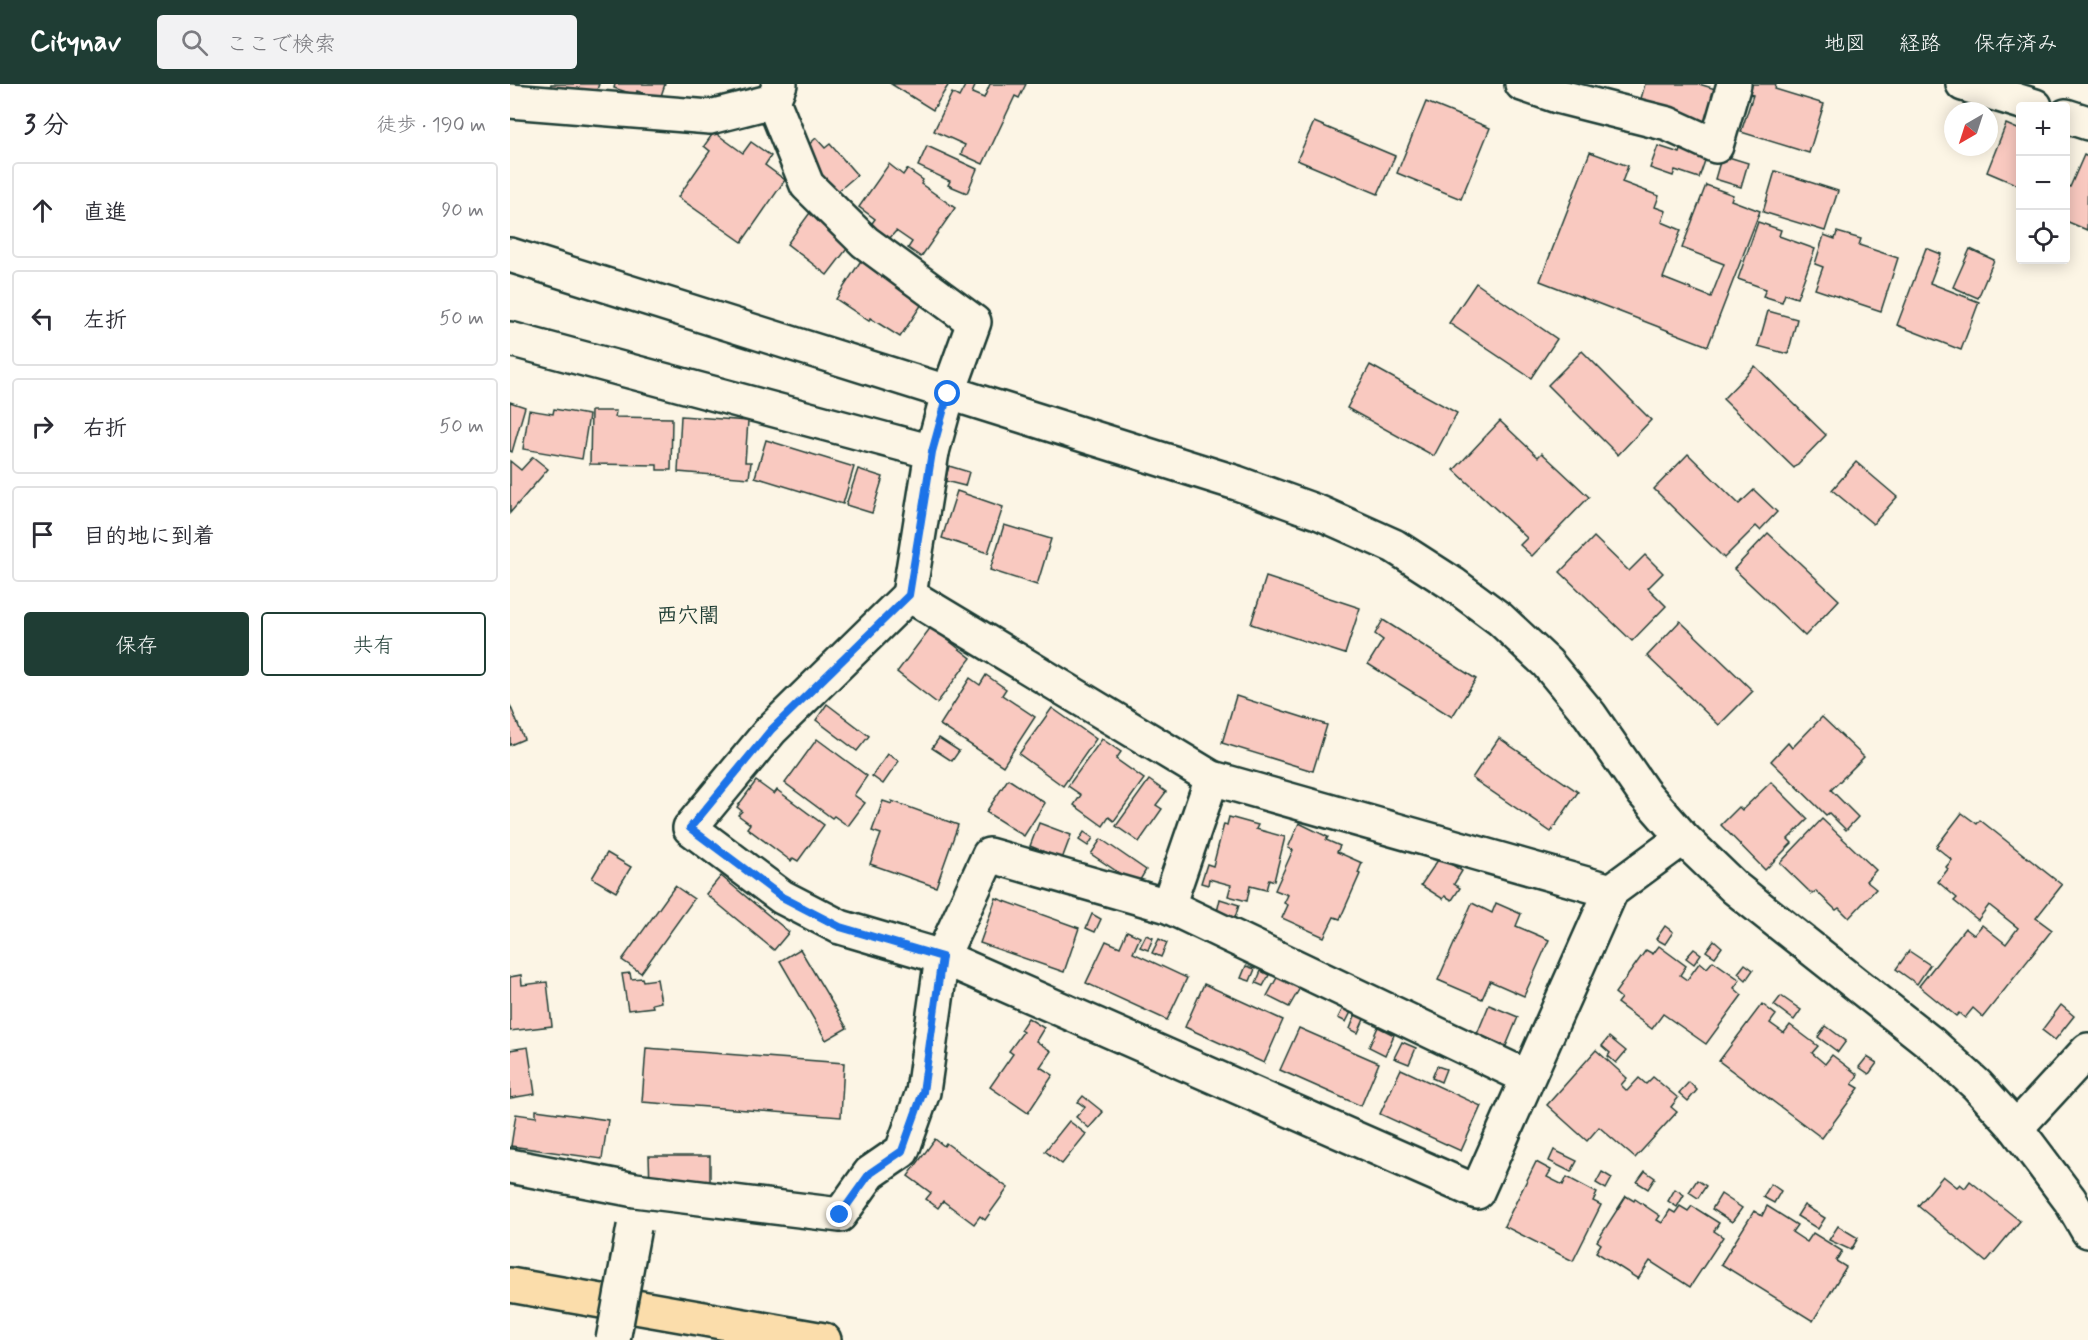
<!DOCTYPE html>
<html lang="ja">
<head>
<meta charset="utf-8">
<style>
  :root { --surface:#fff; --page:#f2f2f3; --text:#2b2b33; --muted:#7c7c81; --line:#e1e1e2; --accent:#1f3d34 }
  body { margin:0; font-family:Mynerve,"Klee One",sans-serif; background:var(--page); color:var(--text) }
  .controls { position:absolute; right:18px; top:18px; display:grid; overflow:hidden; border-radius:6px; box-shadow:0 3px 15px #0003 }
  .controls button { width:54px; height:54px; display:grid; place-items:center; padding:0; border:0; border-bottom:2px solid var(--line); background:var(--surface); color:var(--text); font:30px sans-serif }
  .compass { position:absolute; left:1434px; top:18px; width:54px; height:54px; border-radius:50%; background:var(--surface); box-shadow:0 3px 15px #0003; rotate:219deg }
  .stop { position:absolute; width:18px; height:18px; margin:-14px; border:4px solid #1a73e8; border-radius:50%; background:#fff }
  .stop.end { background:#1a73e8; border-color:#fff; box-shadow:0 2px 6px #0008 }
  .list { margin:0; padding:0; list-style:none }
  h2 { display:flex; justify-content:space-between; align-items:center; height:78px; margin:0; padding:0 24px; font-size:26px }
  h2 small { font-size:20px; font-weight:400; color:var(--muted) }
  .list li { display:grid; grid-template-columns:39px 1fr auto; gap:18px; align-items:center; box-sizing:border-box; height:96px; margin:0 12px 12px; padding:0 12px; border:2px solid var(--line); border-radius:6px }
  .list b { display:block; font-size:22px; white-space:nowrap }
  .list em { font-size:20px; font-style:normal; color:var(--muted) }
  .actions { display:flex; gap:12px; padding:18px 24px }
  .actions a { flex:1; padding:14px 0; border:2px solid var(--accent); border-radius:6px; text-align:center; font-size:21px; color:var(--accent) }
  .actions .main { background:var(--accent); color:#fff }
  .icon { flex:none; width:33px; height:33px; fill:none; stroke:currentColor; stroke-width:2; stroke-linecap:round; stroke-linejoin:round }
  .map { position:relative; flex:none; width:1578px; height:1256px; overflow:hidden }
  header { display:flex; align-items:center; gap:36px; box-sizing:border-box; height:84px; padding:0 30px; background:var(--accent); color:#fff }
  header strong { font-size:28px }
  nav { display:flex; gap:33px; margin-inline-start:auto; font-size:21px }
  .search { width:420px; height:54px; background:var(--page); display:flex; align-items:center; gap:15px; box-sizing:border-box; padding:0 21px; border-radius:6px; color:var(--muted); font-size:22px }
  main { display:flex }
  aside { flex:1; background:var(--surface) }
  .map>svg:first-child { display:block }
  .building { fill:#f9c9c0; stroke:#1f3d34; stroke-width:1.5 }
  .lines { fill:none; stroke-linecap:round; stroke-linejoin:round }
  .minor-casing { stroke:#1f3d34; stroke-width:38 }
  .highway-casing { stroke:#1f3d34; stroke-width:38 }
  .minor { stroke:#fcf5e5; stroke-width:33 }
  .highway { stroke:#fbddab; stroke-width:33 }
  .minor-bridge-casing { stroke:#1f3d34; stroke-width:38; stroke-linecap:butt }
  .minor-bridge { stroke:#fcf5e5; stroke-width:33 }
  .route { stroke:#1a73e8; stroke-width:8 }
  .labels { text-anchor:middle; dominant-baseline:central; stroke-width:5; stroke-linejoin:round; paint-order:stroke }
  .neighbourhood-label { font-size:21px; font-weight:bold; fill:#1f3d34; stroke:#fcf5e5 }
</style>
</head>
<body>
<header>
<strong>Citynav</strong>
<div class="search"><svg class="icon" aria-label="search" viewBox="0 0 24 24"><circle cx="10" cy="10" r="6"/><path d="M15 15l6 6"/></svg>ここで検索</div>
<nav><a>地図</a><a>経路</a><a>保存済み</a></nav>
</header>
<main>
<aside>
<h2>3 分<small>徒歩 · 190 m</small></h2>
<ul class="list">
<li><svg class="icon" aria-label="ahead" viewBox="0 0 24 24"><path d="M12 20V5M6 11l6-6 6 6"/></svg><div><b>直進</b></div><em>90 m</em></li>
<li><svg class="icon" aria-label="left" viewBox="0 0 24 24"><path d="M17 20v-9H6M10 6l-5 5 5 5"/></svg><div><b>左折</b></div><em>50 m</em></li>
<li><svg class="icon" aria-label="right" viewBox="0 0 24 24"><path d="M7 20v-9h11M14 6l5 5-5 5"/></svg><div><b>右折</b></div><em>50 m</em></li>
<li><svg class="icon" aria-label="arrive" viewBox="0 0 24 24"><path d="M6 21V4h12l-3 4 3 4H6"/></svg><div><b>目的地に到着</b></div></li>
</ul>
<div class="actions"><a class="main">保存</a><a>共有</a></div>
</aside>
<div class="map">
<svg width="1578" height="1256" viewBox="0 0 1578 1256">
  <rect width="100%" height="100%" fill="#fcf5e5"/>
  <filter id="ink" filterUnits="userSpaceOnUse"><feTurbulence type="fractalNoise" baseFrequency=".0167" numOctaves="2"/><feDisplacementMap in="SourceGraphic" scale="12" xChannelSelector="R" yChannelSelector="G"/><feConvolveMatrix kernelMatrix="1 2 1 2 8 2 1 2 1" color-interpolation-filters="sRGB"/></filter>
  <g filter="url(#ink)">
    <g class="building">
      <polygon points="41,0 89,0 83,17 40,3"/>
      <polygon points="105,0 155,0 150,15 127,7 126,11 104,4"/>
      <polygon points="381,0 439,0 423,26"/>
      <polygon points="456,0 466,0 462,9 474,14 480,0 516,0 509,14 505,12 473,80 451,70 455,61 424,47 442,9 449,13"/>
      <polygon points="1135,0 1189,0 1212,7 1200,44 1129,22"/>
      <polygon points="1242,0 1266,0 1265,5 1314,20 1299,69 1231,48 1243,11 1239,10"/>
      <polygon points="916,18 980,44 951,115 887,89"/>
      <polygon points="804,38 885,72 868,110 787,76"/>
      <polygon points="1496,40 1510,46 1510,102 1477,88"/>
      <polygon points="204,48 233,69 241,58 261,72 255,81 275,96 232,158 168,113 200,67 194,62"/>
      <polygon points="306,54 315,64 320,60 347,91 327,108 292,67"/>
      <polygon points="1173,60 1198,68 1189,94 1165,86 1163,92 1140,84 1148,62 1170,69"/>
      <polygon points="417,62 467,85 457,109 438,101 440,97 408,82"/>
      <polygon points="1080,68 1118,82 1112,98 1149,112 1145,123 1156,127 1152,138 1171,146 1153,194 1201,213 1214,180 1172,164 1196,101 1223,111 1221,116 1250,127 1198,262 1030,197"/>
      <polygon points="1212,71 1238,79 1231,103 1205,95"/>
      <polygon points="1574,71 1578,73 1577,146 1556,137 1556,101 1560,103"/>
      <polygon points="379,80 393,91 397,85 413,96 411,100 445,124 411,173 398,164 402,158 386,147 379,155 360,142 365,135 349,123"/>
      <polygon points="1265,87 1328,107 1315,147 1253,128"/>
      <polygon points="302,126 343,157 317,191 277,160"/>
      <polygon points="1248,138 1271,146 1269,152 1305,165 1287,214 1275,210 1272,218 1253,212 1256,205 1228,195"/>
      <polygon points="1327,148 1351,155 1349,161 1388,174 1371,227 1305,205 1313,183 1305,180 1314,151 1325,155"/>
      <polygon points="1416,164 1431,170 1420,199 1469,218 1451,266 1387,241"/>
      <polygon points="1460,165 1484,176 1468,214 1443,203"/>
      <polygon points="352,175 418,211 390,253 360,234 359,237 326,215"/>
      <polygon points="966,199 1047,255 1021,294 939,239"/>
      <polygon points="1258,227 1287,235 1278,270 1248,262"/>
      <polygon points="1072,267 1141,336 1108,371 1038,301"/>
      <polygon points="860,281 947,329 924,372 837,324"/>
      <polygon points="1245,282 1316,351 1284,384 1213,315"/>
      <polygon points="0,318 15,323 2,368 0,367"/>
      <polygon points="44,325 79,331 72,375 13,365 19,326 43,330"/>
      <polygon points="81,327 106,327 105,333 162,334 161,386 147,386 147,381 80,380"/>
      <polygon points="171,332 238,337 235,378 241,378 239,394 168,388"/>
      <polygon points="990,337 1028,373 1032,369 1079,413 1022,472 1010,461 1017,454 944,386"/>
      <polygon points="256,356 344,383 333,420 245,393"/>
      <polygon points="1178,370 1229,420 1244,406 1267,428 1250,446 1246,442 1214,474 1144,405"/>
      <polygon points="23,373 38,385 0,429 0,377 11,386"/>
      <polygon points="1346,378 1387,413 1363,440 1322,406"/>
      <polygon points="439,382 459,388 455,402 435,397"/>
      <polygon points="348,385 373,393 362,429 336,421"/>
      <polygon points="447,407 493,423 478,469 432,454"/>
      <polygon points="494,441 541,455 527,501 480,486"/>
      <polygon points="1258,449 1329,516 1295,552 1224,485"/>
      <polygon points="1084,453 1119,487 1135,471 1153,489 1138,504 1156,522 1122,557 1050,488"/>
      <polygon points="756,493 850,524 835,570 741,540"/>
      <polygon points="873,536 966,595 942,633 858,580 873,556 865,550"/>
      <polygon points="1170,537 1243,607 1209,641 1137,572"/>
      <polygon points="421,543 461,574 427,619 387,588"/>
      <polygon points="476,591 496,605 492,611 525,633 493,682 430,641 460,594 470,601"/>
      <polygon points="726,612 817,641 803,687 712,659"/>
      <polygon points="317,620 359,652 347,667 306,636"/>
      <polygon points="0,621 14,655 0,661"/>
      <polygon points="542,624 586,655 553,702 509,670"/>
      <polygon points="1312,633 1354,673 1321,706 1348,733 1336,746 1319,729 1316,731 1261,677 1278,659 1282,664"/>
      <polygon points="429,654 449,667 442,677 422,664"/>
      <polygon points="989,654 1068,708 1041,748 962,694"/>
      <polygon points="307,655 357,692 344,711 355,719 338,742 324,732 322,734 275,699"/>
      <polygon points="592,655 611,668 606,675 634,695 604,737 599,733 593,742 564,721 571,711 558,702"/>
      <polygon points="378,670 389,677 373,700 362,692"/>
      <polygon points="498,695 535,719 514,752 476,728"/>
      <polygon points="639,696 656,708 646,721 652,725 629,758 606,742"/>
      <polygon points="246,697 264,710 267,706 314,741 288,777 283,774 281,777 237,744 240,740 228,731 232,727 227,723"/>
      <polygon points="1261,698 1298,735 1278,755 1282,759 1255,786 1211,741 1229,723 1232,726"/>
      <polygon points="373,717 382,720 382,717 448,741 426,803 360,780 371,750 362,747"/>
      <polygon points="1452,729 1467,740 1470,736 1552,801 1526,834 1542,846 1473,933 1463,924 1455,934 1449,929 1446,932 1409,902 1455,844 1464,851 1472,841 1496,860 1508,844 1479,821 1468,836 1444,817 1447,814 1428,798 1438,785 1436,783 1442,776 1426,763"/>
      <polygon points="719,733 748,741 746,745 775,753 764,797 759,795 756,806 740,802 737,817 718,812 721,801 699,795 698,801 691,799 697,780 703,782 714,740 717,741"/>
      <polygon points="1312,735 1366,786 1356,797 1366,805 1339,834 1329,824 1326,826 1306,807 1302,810 1270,779"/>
      <polygon points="529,739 561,751 552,775 520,762"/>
      <polygon points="789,739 818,753 816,756 830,762 827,768 852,779 848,789 850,790 830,835 824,833 814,853 772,834 778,821 774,819 778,811 765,806 783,766 778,764"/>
      <polygon points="574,748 583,754 578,762 569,756"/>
      <polygon points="591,755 636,786 627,801 581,770"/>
      <polygon points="97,769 121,783 106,808 82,794"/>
      <polygon points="930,773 952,787 944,800 950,804 942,816 935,812 933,815 911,801"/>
      <polygon points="211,792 279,848 264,866 196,810"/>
      <polygon points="165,802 184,815 131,889 112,876"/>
      <polygon points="486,814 569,844 554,888 470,859"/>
      <polygon points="710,815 729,821 725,834 707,828"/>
      <polygon points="962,819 982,829 986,819 1011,830 1006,842 1039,856 1014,912 980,897 972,915 928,896"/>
      <polygon points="582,830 591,835 585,848 576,844"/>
      <polygon points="1155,842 1163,848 1155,860 1146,855"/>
      <polygon points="617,847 630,853 623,869 677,894 657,936 576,899 596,857 610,863"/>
      <polygon points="636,851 643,854 638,866 630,863"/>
      <polygon points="649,855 657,859 651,873 642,869"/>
      <polygon points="1204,856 1212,863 1205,873 1196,867"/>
      <polygon points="1149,862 1176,882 1170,891 1177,896 1190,878 1197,884 1203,877 1230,896 1224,904 1232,911 1196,960 1153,930 1142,945 1107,919 1111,914 1105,909 1136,866 1143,870"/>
      <polygon points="290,865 337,944 316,956 270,877"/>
      <polygon points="1184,865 1191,870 1184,880 1176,874"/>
      <polygon points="1399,867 1420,881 1407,900 1386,885"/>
      <polygon points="1235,880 1243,886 1236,896 1228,889"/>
      <polygon points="736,882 745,885 740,897 731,894"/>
      <polygon points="751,887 759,891 753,902 746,899"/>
      <polygon points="120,889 121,895 132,894 133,897 147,895 151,918 142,920 143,923 118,926 112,890"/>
      <polygon points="769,890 791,902 779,923 757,912"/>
      <polygon points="11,891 12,901 37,898 42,942 0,947 0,893"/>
      <polygon points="694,900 773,936 754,979 675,943"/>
      <polygon points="1271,912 1291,926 1284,936 1264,921"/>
      <polygon points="1252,920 1266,931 1260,939 1274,949 1280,941 1308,962 1302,969 1315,980 1322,971 1348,991 1342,1000 1349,1004 1312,1054 1209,977"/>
      <polygon points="979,921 1008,933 996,962 967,950"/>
      <polygon points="1551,921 1564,932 1545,956 1532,946"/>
      <polygon points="834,922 842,926 836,938 828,934"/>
      <polygon points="846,929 855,933 848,949 840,945"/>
      <polygon points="518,934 534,944 526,957 541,967 530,983 543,991 518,1029 480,1003 503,970 499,967 513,948 510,946"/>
      <polygon points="1316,942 1336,957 1328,968 1308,953"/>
      <polygon points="868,943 884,951 875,971 859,963"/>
      <polygon points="789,944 869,979 851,1022 770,986"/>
      <polygon points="1099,953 1116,967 1106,979 1098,972 1100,969 1092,962"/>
      <polygon points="892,958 906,964 899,980 884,974"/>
      <polygon points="18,963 25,1010 0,1014 0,966"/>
      <polygon points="136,964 334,979 331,1033 132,1018"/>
      <polygon points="1086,966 1117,994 1111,1001 1117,1007 1129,994 1136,1000 1143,993 1168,1014 1161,1023 1167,1028 1125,1074 1089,1043 1077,1057 1037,1021"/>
      <polygon points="1357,973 1367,979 1359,990 1349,983"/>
      <polygon points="927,982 936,985 931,998 922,994"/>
      <polygon points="891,985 971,1022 951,1067 870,1030"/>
      <polygon points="1179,998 1187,1006 1178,1017 1169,1009"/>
      <polygon points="573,1012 593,1028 579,1044 566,1033 575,1023 568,1018"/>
      <polygon points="26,1026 98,1036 92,1075 1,1062 6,1030 26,1033"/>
      <polygon points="559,1037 576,1050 552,1080 535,1067"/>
      <polygon points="425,1055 434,1062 436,1059 498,1104 475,1136 470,1132 464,1140 433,1117 428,1124 416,1115 421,1109 398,1092"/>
      <polygon points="1044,1066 1067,1077 1061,1088 1039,1077"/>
      <polygon points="139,1072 200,1072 200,1100 140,1101"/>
      <polygon points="1026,1078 1041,1086 1037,1093 1053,1101 1057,1093 1087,1109 1083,1117 1091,1121 1063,1177 994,1142"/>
      <polygon points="1135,1087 1145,1094 1138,1105 1127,1098"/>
      <polygon points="1092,1088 1102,1094 1096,1105 1086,1099"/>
      <polygon points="1433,1092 1447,1103 1450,1100 1455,1104 1460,1097 1510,1137 1476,1178 1408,1122"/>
      <polygon points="1187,1096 1196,1102 1188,1114 1179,1108"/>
      <polygon points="1261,1100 1271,1107 1264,1119 1253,1113"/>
      <polygon points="1165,1105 1174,1111 1167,1123 1158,1117"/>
      <polygon points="1211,1110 1232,1124 1222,1138 1202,1125"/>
      <polygon points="1116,1112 1124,1117 1125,1115 1150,1132 1147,1136 1152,1139 1160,1126 1165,1129 1170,1122 1178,1127 1182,1122 1209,1139 1204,1147 1213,1153 1180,1203 1140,1177 1128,1195 1086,1168 1091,1160 1087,1157"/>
      <polygon points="1294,1121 1315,1134 1308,1145 1287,1132"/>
      <polygon points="1257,1122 1287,1141 1282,1148 1297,1158 1303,1149 1332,1167 1326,1177 1336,1183 1303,1237 1211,1180 1244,1127 1252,1132"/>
      <polygon points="1328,1142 1348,1154 1341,1166 1319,1156"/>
    </g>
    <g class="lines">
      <defs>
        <g id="minor">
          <polyline points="270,0 263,17 297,101 355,158 464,238 438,310 422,368"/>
          <polyline points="1012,0 1047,12 1158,40 1206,62 1224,0"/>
          <polyline points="1453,0 1525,22"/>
          <polyline points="0,17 200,33 263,17"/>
          <polyline points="1556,32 1578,39"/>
          <polyline points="0,171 727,399 810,429 884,462 943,500 990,535 1037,579 1080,631 1133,708 1173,754 1225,804 1422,960 1467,1001 1506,1044 1560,1116 1578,1147"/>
          <polyline points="0,255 422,368 399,511 702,694 1101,807"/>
          <polyline points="658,822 702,694"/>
          <polyline points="1017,993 658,822 479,771 432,873 967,1108 1101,807 1173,754"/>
          <polyline points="1506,1044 1578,966"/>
          <polyline points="0,1082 125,1106 330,1131 360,1089 392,1067 413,1008 432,873 330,843 272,813 180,744 261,646 399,511"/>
        </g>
        <polyline id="highway" points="0,1201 314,1256"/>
      </defs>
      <use href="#minor" class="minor-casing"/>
      <use href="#highway" class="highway-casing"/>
      <use href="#minor" class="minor"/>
      <use href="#highway" class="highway"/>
      <defs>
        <polyline id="minor-bridge" points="103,1256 124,1143"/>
      </defs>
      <use href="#minor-bridge" class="minor-bridge-casing"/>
      <use href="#minor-bridge" class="minor-bridge"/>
    </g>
  </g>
  <g class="lines" filter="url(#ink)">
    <polyline class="route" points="330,1131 360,1089 392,1067 413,1008 432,873 330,843 272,813 180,744 261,646 399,511 422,368 438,310"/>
  </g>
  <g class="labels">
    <g class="neighbourhood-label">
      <text x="178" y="532">西穴闇</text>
    </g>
  </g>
</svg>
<div class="controls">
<button>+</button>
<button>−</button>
<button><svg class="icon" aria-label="locate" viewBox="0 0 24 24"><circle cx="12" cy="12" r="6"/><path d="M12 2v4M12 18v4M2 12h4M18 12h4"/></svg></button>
</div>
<svg class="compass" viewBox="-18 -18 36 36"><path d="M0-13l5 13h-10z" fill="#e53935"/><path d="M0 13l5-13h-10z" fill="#7c7c81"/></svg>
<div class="stop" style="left:438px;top:310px"></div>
<div class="stop end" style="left:330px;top:1131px"></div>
</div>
</main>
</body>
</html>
